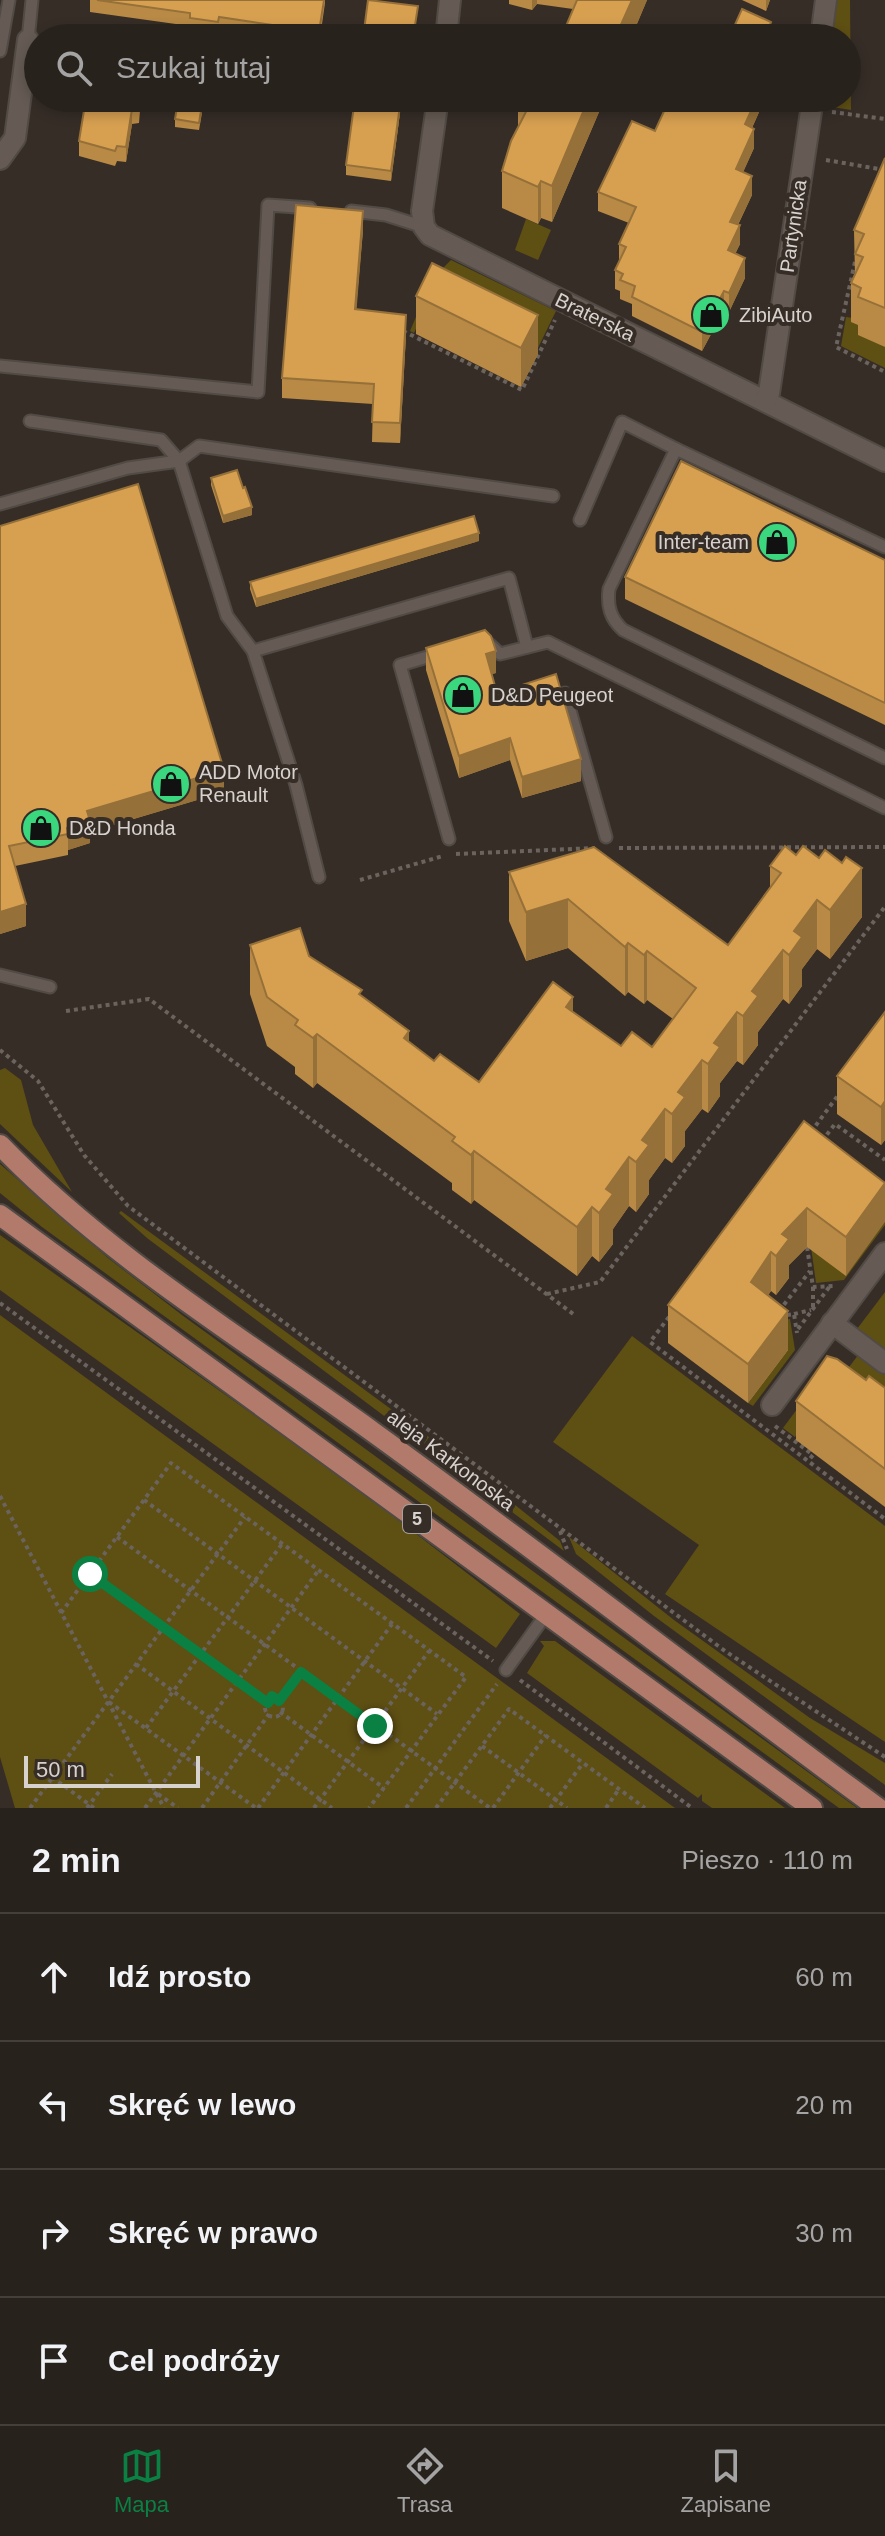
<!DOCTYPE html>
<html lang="pl">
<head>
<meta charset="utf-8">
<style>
  :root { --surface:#28221d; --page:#342f2a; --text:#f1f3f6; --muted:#a5a4a4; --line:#443f3b; --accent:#0b8043 }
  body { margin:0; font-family:Arial,sans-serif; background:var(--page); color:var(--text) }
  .scale { position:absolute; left:24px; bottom:20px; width:176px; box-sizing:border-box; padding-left:8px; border:4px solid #d8d2cf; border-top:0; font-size:22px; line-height:28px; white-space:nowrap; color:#d8d2cf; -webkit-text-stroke:6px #362d27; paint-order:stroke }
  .stop { position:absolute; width:24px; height:24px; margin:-18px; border:6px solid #0b8043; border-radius:50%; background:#fff }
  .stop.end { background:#0b8043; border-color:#fff; box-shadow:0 2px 8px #0008 }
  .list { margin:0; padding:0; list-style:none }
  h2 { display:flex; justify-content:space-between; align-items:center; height:104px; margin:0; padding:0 32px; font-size:34px }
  h2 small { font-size:26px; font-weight:400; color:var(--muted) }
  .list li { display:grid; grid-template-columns:52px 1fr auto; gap:24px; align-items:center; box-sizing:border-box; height:128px; padding:0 32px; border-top:2px solid var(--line) }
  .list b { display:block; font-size:30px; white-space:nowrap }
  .list em { font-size:26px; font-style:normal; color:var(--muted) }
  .icon { flex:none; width:44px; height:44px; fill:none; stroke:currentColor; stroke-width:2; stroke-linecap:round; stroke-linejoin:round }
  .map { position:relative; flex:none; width:885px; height:1808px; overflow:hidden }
  .search { position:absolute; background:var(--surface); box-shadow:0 4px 12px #0003; left:24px; right:24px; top:24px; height:88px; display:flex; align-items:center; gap:20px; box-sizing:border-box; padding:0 28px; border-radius:44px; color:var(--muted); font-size:30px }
  .sheet { height:616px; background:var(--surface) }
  nav { display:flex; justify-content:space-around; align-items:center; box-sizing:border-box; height:112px; border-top:2px solid var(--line); background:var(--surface); font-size:22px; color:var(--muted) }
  nav a { display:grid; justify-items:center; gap:4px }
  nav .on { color:var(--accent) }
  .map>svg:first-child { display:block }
  .green { fill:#5e4f13 }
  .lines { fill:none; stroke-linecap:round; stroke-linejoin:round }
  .service-casing { stroke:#514a45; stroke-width:15 }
  .minor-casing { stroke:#514a45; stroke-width:24 }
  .primary-casing { stroke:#514a45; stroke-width:24 }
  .path { stroke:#6b635e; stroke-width:4; stroke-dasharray:4 4; stroke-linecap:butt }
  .service { stroke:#655b54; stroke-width:11 }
  .minor { stroke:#655b54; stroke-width:20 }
  .primary { stroke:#b27a6b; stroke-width:20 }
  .wall { fill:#b98a46 }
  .shaded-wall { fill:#967039 }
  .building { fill:#d7a051; stroke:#967039; stroke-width:2 }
  .route { stroke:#0b8043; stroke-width:10 }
  .labels { text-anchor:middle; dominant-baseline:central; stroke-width:8; stroke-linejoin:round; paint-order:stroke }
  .shield { fill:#362d27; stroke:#a7a09d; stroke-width:2 }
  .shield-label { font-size:18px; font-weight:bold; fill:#d8d2cf }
  .street-label { font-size:20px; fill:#d8d2cf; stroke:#362d27 }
  .poi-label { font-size:20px; fill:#d8d2cf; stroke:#362d27; text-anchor:start }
</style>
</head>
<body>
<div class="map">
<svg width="885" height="1808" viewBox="0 0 885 1808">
  <rect width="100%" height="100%" fill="#362d27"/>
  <g class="green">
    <polygon points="834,0 850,0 851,110 820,105 821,98 847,98 847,38 829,38"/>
    <polygon points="526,219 551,230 538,260 515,250"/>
    <polygon points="451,260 556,311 537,350 431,297 414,333 410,331 432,279"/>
    <polygon points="846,317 853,318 885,347 885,368 841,346"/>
    <polygon points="5,1068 21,1080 33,1125 72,1192 0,1124 0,1070"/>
    <polygon points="0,1164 108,1258 182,1315 857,1808 839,1808 42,1227 0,1193"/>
    <polygon points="121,1211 448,1451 560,1541 564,1551 147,1238 119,1213"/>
    <polygon points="885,1213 885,1225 844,1280 816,1283 811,1247 844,1273"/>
    <polygon points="0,1235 354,1486 520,1614 496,1648 0,1290"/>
    <polygon points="885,1292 885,1353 857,1329"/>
    <polygon points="0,1315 675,1808 15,1808 0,1757"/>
    <polygon points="790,1319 795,1350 753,1406 748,1403 786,1350 751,1324"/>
    <polygon points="632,1336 885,1526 885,1742 665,1594 699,1545 553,1442"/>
    <polygon points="859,1354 885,1374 885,1387 863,1416 805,1422 795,1437 783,1428 833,1361 846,1371"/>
    <polygon points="569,1537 674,1620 810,1718 885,1763 885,1785 654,1616 576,1554"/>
    <polygon points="540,1641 555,1641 785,1808 712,1808 702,1801 702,1794 698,1798 527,1673 544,1646"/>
  </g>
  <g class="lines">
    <defs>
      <g id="service">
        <polyline points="28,40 32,0"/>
        <polyline points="0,51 9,0"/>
        <polyline points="351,211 386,215 424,227"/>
        <polyline points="0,366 258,392 268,205 310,208"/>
        <polyline points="30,421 161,440 179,461 199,446 553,496"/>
        <polyline points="0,504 128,468 179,461 227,616 253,651 296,785 319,877"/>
        <polyline points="580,520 622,422 676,449"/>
        <path d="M 885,547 L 676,449 L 609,589 C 607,606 610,618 623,630 L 885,758"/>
        <polyline points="487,642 500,654 548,642 885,808"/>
        <polyline points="253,651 509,578 527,647"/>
        <polyline points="441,653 400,665 449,839"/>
        <polyline points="565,693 606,837"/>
        <polyline points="0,975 50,987"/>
        <polyline points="506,1670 547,1613"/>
      </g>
      <g id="minor">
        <polyline points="446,38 450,0"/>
        <polyline points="821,38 826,0"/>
        <polyline points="438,98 422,211 424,227 430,235 885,461"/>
        <polyline points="0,159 15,138 28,40"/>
        <polyline points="765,401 769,393 813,98"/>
        <polyline points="832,1323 885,1363"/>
        <polyline points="772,1405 885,1253"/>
      </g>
      <g id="primary">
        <path d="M 0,1145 C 109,1258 247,1341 373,1432 C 543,1555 709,1684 878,1808"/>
        <polyline points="0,1215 812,1808"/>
      </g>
    </defs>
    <use href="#service" class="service-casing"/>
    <use href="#minor" class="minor-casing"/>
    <use href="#primary" class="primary-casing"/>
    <g class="path">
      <polyline points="832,112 885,119"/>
      <polyline points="826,160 885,170"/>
      <polyline points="855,262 836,347 885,372"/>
      <polyline points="403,331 522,390 555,320"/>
      <polyline points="619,848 885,847"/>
      <polyline points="456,854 595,848"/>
      <polyline points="360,880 443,856"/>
      <polyline points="66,1011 149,999 576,1316"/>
      <polyline points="0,1050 38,1081 84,1155 128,1206 725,1651 885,1757"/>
      <polyline points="811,1132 839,1094"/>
      <polyline points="822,1141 835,1124 885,1160"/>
      <polyline points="807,1247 813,1287 834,1286"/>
      <polyline points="547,1294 600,1282 884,908"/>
      <polyline points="0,1303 493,1661"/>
      <polyline points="813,1307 813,1287"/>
      <polyline points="779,1311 810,1271"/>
      <polyline points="794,1314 811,1310"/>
      <polyline points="787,1315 794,1314 797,1333"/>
      <polyline points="669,1317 650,1342 885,1519"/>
      <polyline points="798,1329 830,1286"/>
      <polyline points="775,1426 813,1455 808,1461"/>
      <polyline points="0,1496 164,1808"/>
      <polyline points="144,1500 437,1714"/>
      <polyline points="560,1531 567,1549"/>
      <polyline points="117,1537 490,1808"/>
      <polyline points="90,1574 268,1703"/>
      <polyline points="61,1613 171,1463 466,1677 369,1808"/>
      <polyline points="136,1664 332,1808"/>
      <polyline points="520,1680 692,1808"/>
      <circle cx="274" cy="1708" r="9"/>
      <polyline points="279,1701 301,1672"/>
      <polyline points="109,1702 256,1808"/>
      <polyline points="280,1712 384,1788"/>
      <polyline points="146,1728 282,1544"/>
      <polyline points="482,1746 567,1808"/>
      <polyline points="52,1777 94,1808"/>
      <polyline points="158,1794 178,1808"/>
      <polyline points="30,1808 245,1517"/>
      <polyline points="87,1808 112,1774"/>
      <polyline points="145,1808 318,1571"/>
      <polyline points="202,1808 269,1714"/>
      <polyline points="258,1808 392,1624"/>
      <polyline points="314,1808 429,1651"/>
      <polyline points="406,1808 497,1684"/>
      <polyline points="436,1808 509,1709 645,1808"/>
      <polyline points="493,1808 546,1735"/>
      <polyline points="550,1808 583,1763"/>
      <polyline points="606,1808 619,1789"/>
    </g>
    <use href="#service" class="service"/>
    <use href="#minor" class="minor"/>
    <use href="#primary" class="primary"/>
  </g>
  <g class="wall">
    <polygon points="90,0 325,0 325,3 320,38 277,38 219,30 218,35 190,31 190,26 90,12"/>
    <polygon points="509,0 647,0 631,38 573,9 537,4 532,10 509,4"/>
    <polygon points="742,0 770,0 766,11"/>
    <polygon points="76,98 141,98 139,123 132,124 126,162 117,161 115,166 79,156 79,141 85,108 76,107"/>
    <polygon points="355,98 402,98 391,181 346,175 346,165"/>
    <polygon points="518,98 605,98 552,222 541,218 538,224 502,208 502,171 518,128"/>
    <polygon points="760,98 760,110 752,128 754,148 743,172 752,195 738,225 740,244 735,254 745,278 729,312 724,310 702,351 632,316 632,304 620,299 620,291 615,289 615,270 619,262 619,244 629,223 598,211 598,192 655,131"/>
    <polygon points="202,113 199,130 175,127 175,119"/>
    <polygon points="885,158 885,347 858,335 858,325 851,322 851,283 855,275 854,230"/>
    <polygon points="363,230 356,309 406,335 400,443 372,442 373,404 282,398 282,378"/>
    <polygon points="416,296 538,354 521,387 416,334"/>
    <polygon points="211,478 252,515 223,523 211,485"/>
    <polygon points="0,526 224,792 90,832 90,843 68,850 68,855 15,866 26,926 0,934"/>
    <polygon points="479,541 256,607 250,589 250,582"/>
    <polygon points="885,560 885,725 625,599 625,577"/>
    <polygon points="426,648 496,673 491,674 497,693 581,781 522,798 510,760 459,778 426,670"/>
    <polygon points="770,866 862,917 830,959 817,949 802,969 802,986 789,1004 783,999 758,1032 758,1045 743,1065 737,1061 720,1083 720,1096 708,1113 702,1109 685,1131 685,1146 672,1163 665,1158 649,1180 649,1194 636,1212 629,1206 613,1229 613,1244 599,1262 592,1256 577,1276 474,1200 471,1204 452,1190 452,1183 317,1083 313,1088 295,1074 295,1067 267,1046 250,994 250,945 309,956 362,996 409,1042 434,1061 479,1082 573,1013 621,1046 652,1047 673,1019 647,1000 644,1004 628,992 625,996 568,948 526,961 509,921 509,872 728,945 770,887"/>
    <polygon points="885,1012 885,1140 881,1145 837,1114 837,1076"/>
    <polygon points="804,1121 885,1183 846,1276 807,1247 789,1265 789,1278 776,1295 771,1291 768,1295 788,1350 748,1403 668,1343 668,1305"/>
    <polygon points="866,1380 885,1388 885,1507 796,1440 796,1401"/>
  </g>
  <g class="shaded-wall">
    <polygon points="532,0 537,0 537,4 532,10"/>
    <polygon points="632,0 647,0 631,38 615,38"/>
    <polygon points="766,0 770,0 766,11"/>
    <polygon points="771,22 771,38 765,38"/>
    <polygon points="401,98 402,98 391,181 391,171"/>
    <polygon points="589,98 605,98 552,222 552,186"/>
    <polygon points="753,98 760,98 760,110 745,143 745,124"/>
    <polygon points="132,109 132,124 126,162 126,147"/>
    <polygon points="754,129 754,148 736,188 736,169"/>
    <polygon points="752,176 752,195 730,241 730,222"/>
    <polygon points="541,181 541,218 538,224 538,187"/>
    <polygon points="363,211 363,230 355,329 355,309"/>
    <polygon points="740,225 740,244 728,269 728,250"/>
    <polygon points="745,258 745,278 729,312 729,293"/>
    <polygon points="724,291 724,310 702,351 702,332"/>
    <polygon points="406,315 406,335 400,443 400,423"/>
    <polygon points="538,315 538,354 521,387 521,348"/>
    <polygon points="252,507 252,515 223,523 223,516"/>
    <polygon points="479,533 479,541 256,607 256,599"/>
    <polygon points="496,651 496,673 486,676 486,654"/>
    <polygon points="510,738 510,760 459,778 459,756"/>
    <polygon points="581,759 581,781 522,798 522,777"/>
    <polygon points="224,770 224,792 90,832 90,843 68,850 68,834 67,828 87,811"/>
    <polygon points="862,868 862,917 830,959 830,910"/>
    <polygon points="568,899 568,948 526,961 526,912"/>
    <polygon points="817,900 817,949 802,969 802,986 789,1004 789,955 794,931"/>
    <polygon points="26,904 26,926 0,934 0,912"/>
    <polygon points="628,943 628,992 625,996 625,947"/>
    <polygon points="783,950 783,999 758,1032 758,1045 743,1065 743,1016 752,991"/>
    <polygon points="647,951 647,1000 644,1004 644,955"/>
    <polygon points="573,997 573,1046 566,1007"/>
    <polygon points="737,1012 737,1061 720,1083 720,1096 708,1113 708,1064 714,1043"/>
    <polygon points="409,1031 409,1080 404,1038"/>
    <polygon points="317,1034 317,1083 313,1088 313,1038"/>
    <polygon points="702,1060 702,1109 685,1131 685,1146 672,1163 672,1114 678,1092"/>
    <polygon points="885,1101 885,1140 881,1145 881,1107"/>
    <polygon points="665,1109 665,1158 649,1180 649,1194 636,1212 636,1162 642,1140"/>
    <polygon points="474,1151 474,1200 471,1204 471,1155"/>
    <polygon points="629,1157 629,1206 613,1229 613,1244 599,1262 599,1213 606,1189"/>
    <polygon points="885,1183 885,1222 846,1276 846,1237"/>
    <polygon points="592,1207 592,1256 577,1276 577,1227"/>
    <polygon points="807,1208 807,1247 789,1265 789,1278 776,1295 776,1256 782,1234"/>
    <polygon points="771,1252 771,1291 751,1321 751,1282"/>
    <polygon points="788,1311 788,1350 748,1403 748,1364"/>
  </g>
  <g class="building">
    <polygon points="97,0 324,0 319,32 219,17 218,22 190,18 190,13"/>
    <polygon points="368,0 418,6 413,38 363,38"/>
    <polygon points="577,0 632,0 615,38 561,38"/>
    <polygon points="742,9 771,22 765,38 729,38"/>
    <polygon points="693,28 714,38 688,38"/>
    <polygon points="86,98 140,98 139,108 132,109 126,147 117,146 115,151 79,141"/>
    <polygon points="355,98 401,98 391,171 346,165"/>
    <polygon points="518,98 589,98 552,186 541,181 538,187 502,171 511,141 530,104"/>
    <polygon points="670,98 757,98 745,124 754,129 736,169 752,176 730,222 740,225 728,250 745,258 729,293 724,291 702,332 632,297 635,286 620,280 623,274 615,270 626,247 619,244 636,207 598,192 632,121 655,131"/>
    <polygon points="178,101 202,105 199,123 175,119"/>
    <polygon points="885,158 885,308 858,297 861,288 851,283 863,257 855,254 864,234 854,230"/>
    <polygon points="296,205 363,211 355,309 406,315 400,423 372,422 374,384 282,378"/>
    <polygon points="432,263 538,315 521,348 416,296"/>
    <polygon points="681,461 885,560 885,703 625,577"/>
    <polygon points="237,470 243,488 245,487 252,507 223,516 211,478"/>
    <polygon points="138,484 224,770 87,811 90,821 67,828 68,834 9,846 26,904 0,912 0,526"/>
    <polygon points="474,516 479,533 256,599 250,582"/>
    <polygon points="485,630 491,636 496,651 486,654 497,693 556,674 581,759 522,777 510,738 459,756 426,648"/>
    <polygon points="785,846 796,855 803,846 819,858 825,850 842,863 846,857 862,868 830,910 817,900 794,931 802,937 789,955 783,950 752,991 758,996 743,1016 737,1012 714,1043 720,1047 708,1064 702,1060 678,1092 685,1097 672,1114 665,1109 642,1140 649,1145 636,1162 629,1157 606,1189 613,1194 599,1213 592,1207 577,1227 474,1151 471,1155 452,1141 455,1137 317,1034 313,1038 295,1025 298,1020 267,997 250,945 300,928 309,956 362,990 359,994 409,1031 404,1038 434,1061 440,1054 479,1082 553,982 573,997 566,1007 621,1046 632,1032 652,1047 696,988 647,951 644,955 628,943 625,947 568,899 526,912 509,872 594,847 728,945 781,873 770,866"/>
    <polygon points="885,1012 885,1101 881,1107 837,1076"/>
    <polygon points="804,1121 885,1183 846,1237 807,1208 782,1234 789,1239 776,1256 771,1252 751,1282 788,1311 748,1364 668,1305"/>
    <polygon points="827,1356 837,1359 866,1380 869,1376 885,1388 885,1469 796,1401"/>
  </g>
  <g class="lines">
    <polyline class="route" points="90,1574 268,1703 272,1696 279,1701 301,1672 375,1726"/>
  </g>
  <defs>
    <symbol id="shop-disc" viewBox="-11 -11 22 22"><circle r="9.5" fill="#3ad77f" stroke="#362d27"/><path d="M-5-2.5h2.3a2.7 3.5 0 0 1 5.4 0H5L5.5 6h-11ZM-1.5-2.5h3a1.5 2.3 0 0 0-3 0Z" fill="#111"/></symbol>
  </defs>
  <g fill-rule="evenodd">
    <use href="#shop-disc" x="689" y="293" width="44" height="44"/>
    <use href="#shop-disc" x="755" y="520" width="44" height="44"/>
    <use href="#shop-disc" x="441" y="673" width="44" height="44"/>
    <use href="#shop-disc" x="149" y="762" width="44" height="44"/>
    <use href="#shop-disc" x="19" y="806" width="44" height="44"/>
  </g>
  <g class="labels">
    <rect class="shield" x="403" y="1505" width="28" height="28" rx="6"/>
    <g class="shield-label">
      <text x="417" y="1519">5</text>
    </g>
    <g class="street-label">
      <text transform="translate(793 226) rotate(-82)">Partynicka</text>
      <text transform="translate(595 317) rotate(26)">Braterska</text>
      <text transform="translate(451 1460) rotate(37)">aleja Karkonoska</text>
    </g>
    <g class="poi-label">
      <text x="739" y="315">ZibiAuto</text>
      <text x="749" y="542" text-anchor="end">Inter-team</text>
      <text x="491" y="695">D&amp;D Peugeot</text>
      <text x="199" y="772">ADD Motor<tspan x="199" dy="23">Renault</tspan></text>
      <text x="69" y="828">D&amp;D Honda</text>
    </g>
  </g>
</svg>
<div class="scale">50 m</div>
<div class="stop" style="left:90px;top:1574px"></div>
<div class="stop end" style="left:375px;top:1726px"></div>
<div class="search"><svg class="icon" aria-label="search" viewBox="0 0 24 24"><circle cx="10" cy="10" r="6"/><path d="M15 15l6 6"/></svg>Szukaj tutaj</div>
</div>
<section class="sheet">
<h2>2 min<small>Pieszo · 110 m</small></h2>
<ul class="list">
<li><svg class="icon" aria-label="ahead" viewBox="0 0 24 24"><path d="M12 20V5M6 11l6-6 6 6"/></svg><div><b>Idź prosto</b></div><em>60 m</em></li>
<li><svg class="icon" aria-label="left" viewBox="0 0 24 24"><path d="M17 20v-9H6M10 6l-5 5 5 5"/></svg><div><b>Skręć w lewo</b></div><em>20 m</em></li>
<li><svg class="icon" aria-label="right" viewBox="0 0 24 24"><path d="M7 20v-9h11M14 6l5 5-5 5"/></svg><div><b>Skręć w prawo</b></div><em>30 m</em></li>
<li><svg class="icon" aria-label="arrive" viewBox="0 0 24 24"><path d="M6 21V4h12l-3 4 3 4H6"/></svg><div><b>Cel podróży</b></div></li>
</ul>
</section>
<nav>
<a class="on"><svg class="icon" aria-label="map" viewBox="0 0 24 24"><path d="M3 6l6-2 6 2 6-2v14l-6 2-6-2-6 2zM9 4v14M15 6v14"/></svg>Mapa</a>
<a><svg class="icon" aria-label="directions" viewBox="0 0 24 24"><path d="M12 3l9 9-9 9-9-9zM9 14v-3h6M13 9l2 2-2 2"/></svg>Trasa</a>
<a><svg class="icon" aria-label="saved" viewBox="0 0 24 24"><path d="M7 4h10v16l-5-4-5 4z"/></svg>Zapisane</a>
</nav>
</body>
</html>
